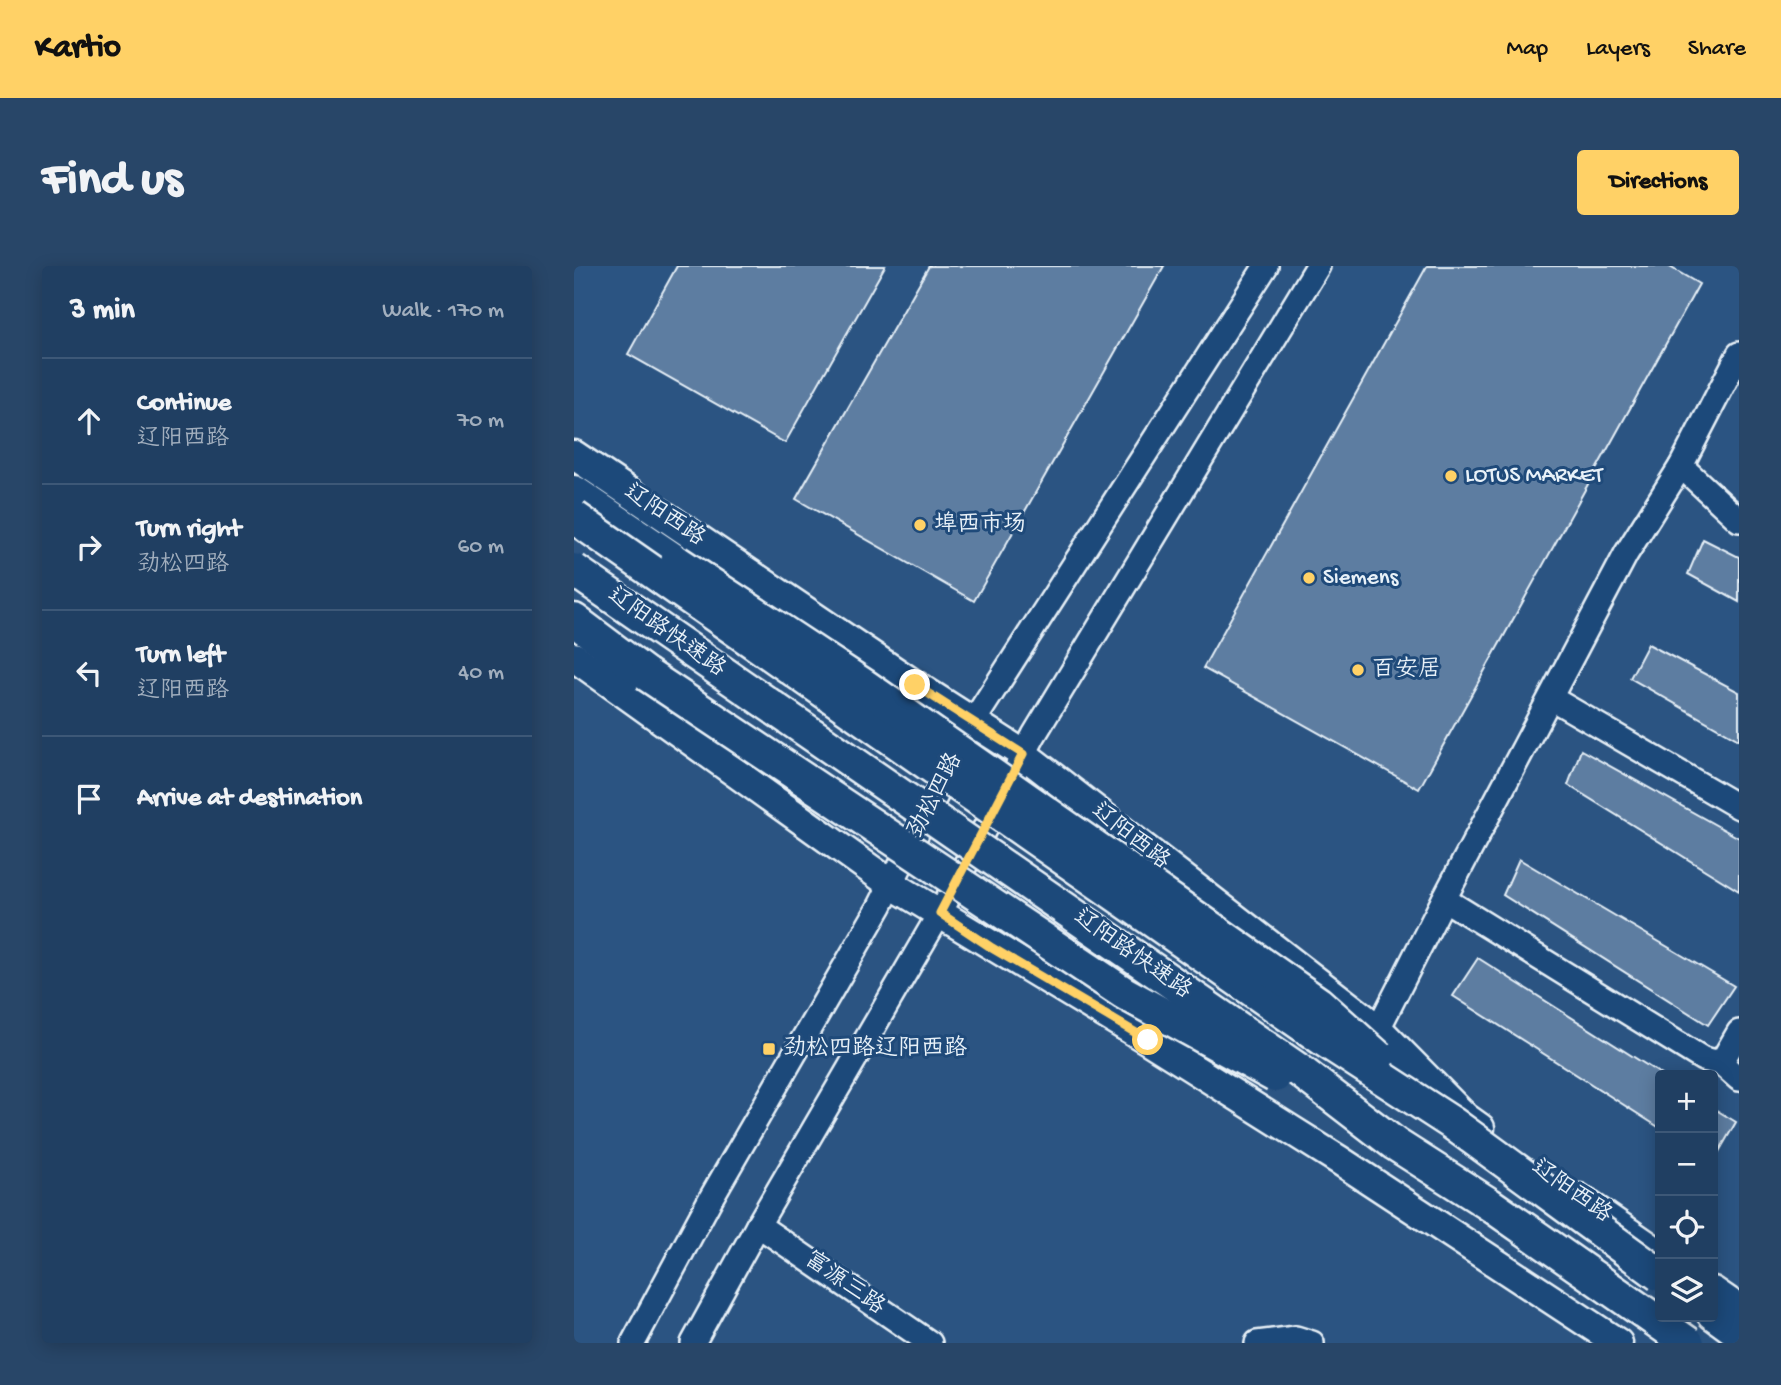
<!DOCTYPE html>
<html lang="en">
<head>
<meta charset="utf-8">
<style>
  :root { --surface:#203f62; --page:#284668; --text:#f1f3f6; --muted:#a2afbe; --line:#3d5877; --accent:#ffd166 }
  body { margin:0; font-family:"Gochi Hand","LXGW WenKai TC",sans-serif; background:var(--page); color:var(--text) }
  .controls { position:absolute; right:21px; bottom:21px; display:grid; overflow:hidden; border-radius:7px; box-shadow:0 4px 18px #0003 }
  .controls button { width:63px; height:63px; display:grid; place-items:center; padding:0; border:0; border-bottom:2px solid var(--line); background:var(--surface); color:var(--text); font:35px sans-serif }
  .stop { position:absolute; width:21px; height:21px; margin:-16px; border:5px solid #ffd166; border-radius:50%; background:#fff }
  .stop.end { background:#ffd166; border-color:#fff; box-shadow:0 2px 7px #0008 }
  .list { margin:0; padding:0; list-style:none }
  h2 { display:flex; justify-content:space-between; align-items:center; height:91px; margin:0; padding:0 28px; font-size:30px }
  h2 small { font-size:23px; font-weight:400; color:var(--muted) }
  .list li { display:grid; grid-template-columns:46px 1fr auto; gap:21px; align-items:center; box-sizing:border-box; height:126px; padding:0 28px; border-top:2px solid var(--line) }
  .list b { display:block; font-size:26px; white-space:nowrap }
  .list p { margin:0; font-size:23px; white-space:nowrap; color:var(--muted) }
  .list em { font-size:23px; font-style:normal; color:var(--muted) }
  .icon { flex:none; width:38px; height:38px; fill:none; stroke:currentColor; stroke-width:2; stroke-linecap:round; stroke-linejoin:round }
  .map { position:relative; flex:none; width:1165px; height:1077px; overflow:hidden; border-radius:7px }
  header { display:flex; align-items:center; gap:42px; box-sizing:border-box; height:98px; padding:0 35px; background:var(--accent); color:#111 }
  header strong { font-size:33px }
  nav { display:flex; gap:38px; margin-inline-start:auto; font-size:24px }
  .intro { display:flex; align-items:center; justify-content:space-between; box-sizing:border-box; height:168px; padding:0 42px }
  h1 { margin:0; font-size:49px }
  .button { padding:18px 32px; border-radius:7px; background:var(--accent); color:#111; font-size:24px; font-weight:700 }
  main { display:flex; gap:42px; padding:0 42px }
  aside { flex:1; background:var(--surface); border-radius:7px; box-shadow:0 4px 18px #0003 }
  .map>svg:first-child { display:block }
  .building { fill:#5d7da1; stroke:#e8f1f8; stroke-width:2 }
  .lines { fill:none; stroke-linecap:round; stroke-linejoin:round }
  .minor-casing { stroke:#e8f1f8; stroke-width:28 }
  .major-casing { stroke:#e8f1f8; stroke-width:33 }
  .highway-casing { stroke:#e8f1f8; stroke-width:37 }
  .minor { stroke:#1f4a7a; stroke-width:23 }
  .major { stroke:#1f4a7a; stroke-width:28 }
  .highway { stroke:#1f4a7a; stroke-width:32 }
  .highway-bridge-casing { stroke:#e8f1f8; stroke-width:37; stroke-linecap:butt }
  .highway-bridge { stroke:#1f4a7a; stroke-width:32 }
  .route { stroke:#ffd166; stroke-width:9 }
  .poi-dot { fill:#ffd166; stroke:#1f4a7a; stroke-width:2.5 }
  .labels { text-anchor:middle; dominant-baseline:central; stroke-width:6; stroke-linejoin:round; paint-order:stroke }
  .poi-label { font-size:23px; fill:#e8f1f8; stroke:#1f4a7a; text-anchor:start }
  .street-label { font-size:23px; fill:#e8f1f8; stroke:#1f4a7a }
</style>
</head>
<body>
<header>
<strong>Kartio</strong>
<nav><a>Map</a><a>Layers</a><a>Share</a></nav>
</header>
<div class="intro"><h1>Find us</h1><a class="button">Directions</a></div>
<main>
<aside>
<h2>3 min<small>Walk · 170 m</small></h2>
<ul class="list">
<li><svg class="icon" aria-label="ahead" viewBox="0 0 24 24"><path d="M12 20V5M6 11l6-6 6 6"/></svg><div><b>Continue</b><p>辽阳西路</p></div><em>70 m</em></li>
<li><svg class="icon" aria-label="right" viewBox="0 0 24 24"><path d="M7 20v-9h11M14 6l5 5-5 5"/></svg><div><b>Turn right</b><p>劲松四路</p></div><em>60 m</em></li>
<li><svg class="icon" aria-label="left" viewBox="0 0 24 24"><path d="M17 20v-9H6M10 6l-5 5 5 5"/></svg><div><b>Turn left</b><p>辽阳西路</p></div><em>40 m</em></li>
<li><svg class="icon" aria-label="arrive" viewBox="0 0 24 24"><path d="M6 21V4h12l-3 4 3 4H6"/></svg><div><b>Arrive at destination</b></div></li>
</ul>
</aside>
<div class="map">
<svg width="1165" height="1077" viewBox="0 0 1165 1077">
  <rect width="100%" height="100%" fill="#2b5482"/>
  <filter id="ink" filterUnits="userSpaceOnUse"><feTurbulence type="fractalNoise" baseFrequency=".0143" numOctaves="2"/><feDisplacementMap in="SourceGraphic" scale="14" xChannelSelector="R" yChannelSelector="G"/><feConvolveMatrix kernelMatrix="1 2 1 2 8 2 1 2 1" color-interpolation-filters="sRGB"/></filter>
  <g filter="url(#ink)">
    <g class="building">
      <polygon points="103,0 311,0 211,177 54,88"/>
      <polygon points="355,0 590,0 400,335 222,233"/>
      <polygon points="853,0 1094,0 1125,18 845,523 629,402"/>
      <polygon points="1129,273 1165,291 1165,336 1114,308"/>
      <polygon points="1074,378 1165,426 1165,474 1056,412"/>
      <polygon points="1007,484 1165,572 1165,625 994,519"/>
      <polygon points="945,593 1160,720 1134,759 929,629"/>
      <polygon points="904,692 1088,809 1086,862 879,730"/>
      <polygon points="1139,842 1162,856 1139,896"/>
    </g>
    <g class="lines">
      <defs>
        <g id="minor">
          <polyline points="1107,200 1165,254"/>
          <polyline points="977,432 1165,541"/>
          <polyline points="870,633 1129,793 1147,797 1165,813"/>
          <polyline points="804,763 870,633 1052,288 1107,200 1165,88"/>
          <polyline points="1147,797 1165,766"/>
          <polyline points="184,959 356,1077"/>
          <polyline points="59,1077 137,932 306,640 399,456 692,0"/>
          <polyline points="119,1077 184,959 366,647 460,469 744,0"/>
          <polyline points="683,1077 722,1072 738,1077"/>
        </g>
        <g id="major">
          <polyline points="0,189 341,419 449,488 804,763 892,852 906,862"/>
          <polyline points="0,391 317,618 574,774 765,894 1044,1077"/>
          <polyline points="1005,932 1086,988"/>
          <polyline points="1139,1025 1165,1043"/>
        </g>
        <g id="highway">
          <polyline points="0,226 103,296"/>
          <polyline points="0,354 72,408"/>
          <polyline points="1139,1047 1165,1066"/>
        </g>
      </defs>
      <use href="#minor" class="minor-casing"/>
      <use href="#major" class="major-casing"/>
      <use href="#highway" class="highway-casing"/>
      <use href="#minor" class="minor"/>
      <use href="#major" class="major"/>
      <use href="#highway" class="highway"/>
      <defs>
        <g id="highway-bridge">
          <polyline points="0,251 750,774 878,857 1086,1009"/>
          <polyline points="103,296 291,420 744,737 804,791"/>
          <polyline points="0,304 726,805 821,878 915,938 1114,1077"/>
          <polyline points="72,408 550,727 701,810"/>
        </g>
      </defs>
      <use href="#highway-bridge" class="highway-bridge-casing"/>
      <use href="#highway-bridge" class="highway-bridge"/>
    </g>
  </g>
  <g class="lines" filter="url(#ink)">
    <polyline class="route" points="341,419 449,488 366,647 418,682 574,774"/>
  </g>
  <g class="poi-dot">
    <circle cx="877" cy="210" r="7"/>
    <circle cx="346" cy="259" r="7"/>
    <circle cx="735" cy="312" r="7"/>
    <circle cx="784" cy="404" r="7"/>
    <rect x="188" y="776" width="14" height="14" rx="3.5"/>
  </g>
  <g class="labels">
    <g class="poi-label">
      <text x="891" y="210">LOTUS MARKET</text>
      <text x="360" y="259">埠西市场</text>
      <text x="749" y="312">Siemens</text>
      <text x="798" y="404">百安居</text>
      <text x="209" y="783">劲松四路辽阳西路</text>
    </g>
    <g class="street-label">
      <text transform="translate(90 250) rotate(34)">辽阳西路</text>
      <text transform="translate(92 367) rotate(35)">辽阳路快速路</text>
      <text transform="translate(362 530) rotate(-63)">劲松四路</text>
      <text transform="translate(556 571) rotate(38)">辽阳西路</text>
      <text transform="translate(558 689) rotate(35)">辽阳路快速路</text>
      <text transform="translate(997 926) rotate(35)">辽阳西路</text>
      <text transform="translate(270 1018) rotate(35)">富源三路</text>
    </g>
  </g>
</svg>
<div class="controls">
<button>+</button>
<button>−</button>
<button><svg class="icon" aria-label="locate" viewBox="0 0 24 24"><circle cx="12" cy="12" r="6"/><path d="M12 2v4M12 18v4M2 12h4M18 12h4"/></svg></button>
<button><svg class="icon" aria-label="layers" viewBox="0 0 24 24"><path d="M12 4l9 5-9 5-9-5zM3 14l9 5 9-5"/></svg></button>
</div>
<div class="stop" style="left:574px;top:774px"></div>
<div class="stop end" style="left:341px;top:419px"></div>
</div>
</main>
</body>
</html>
